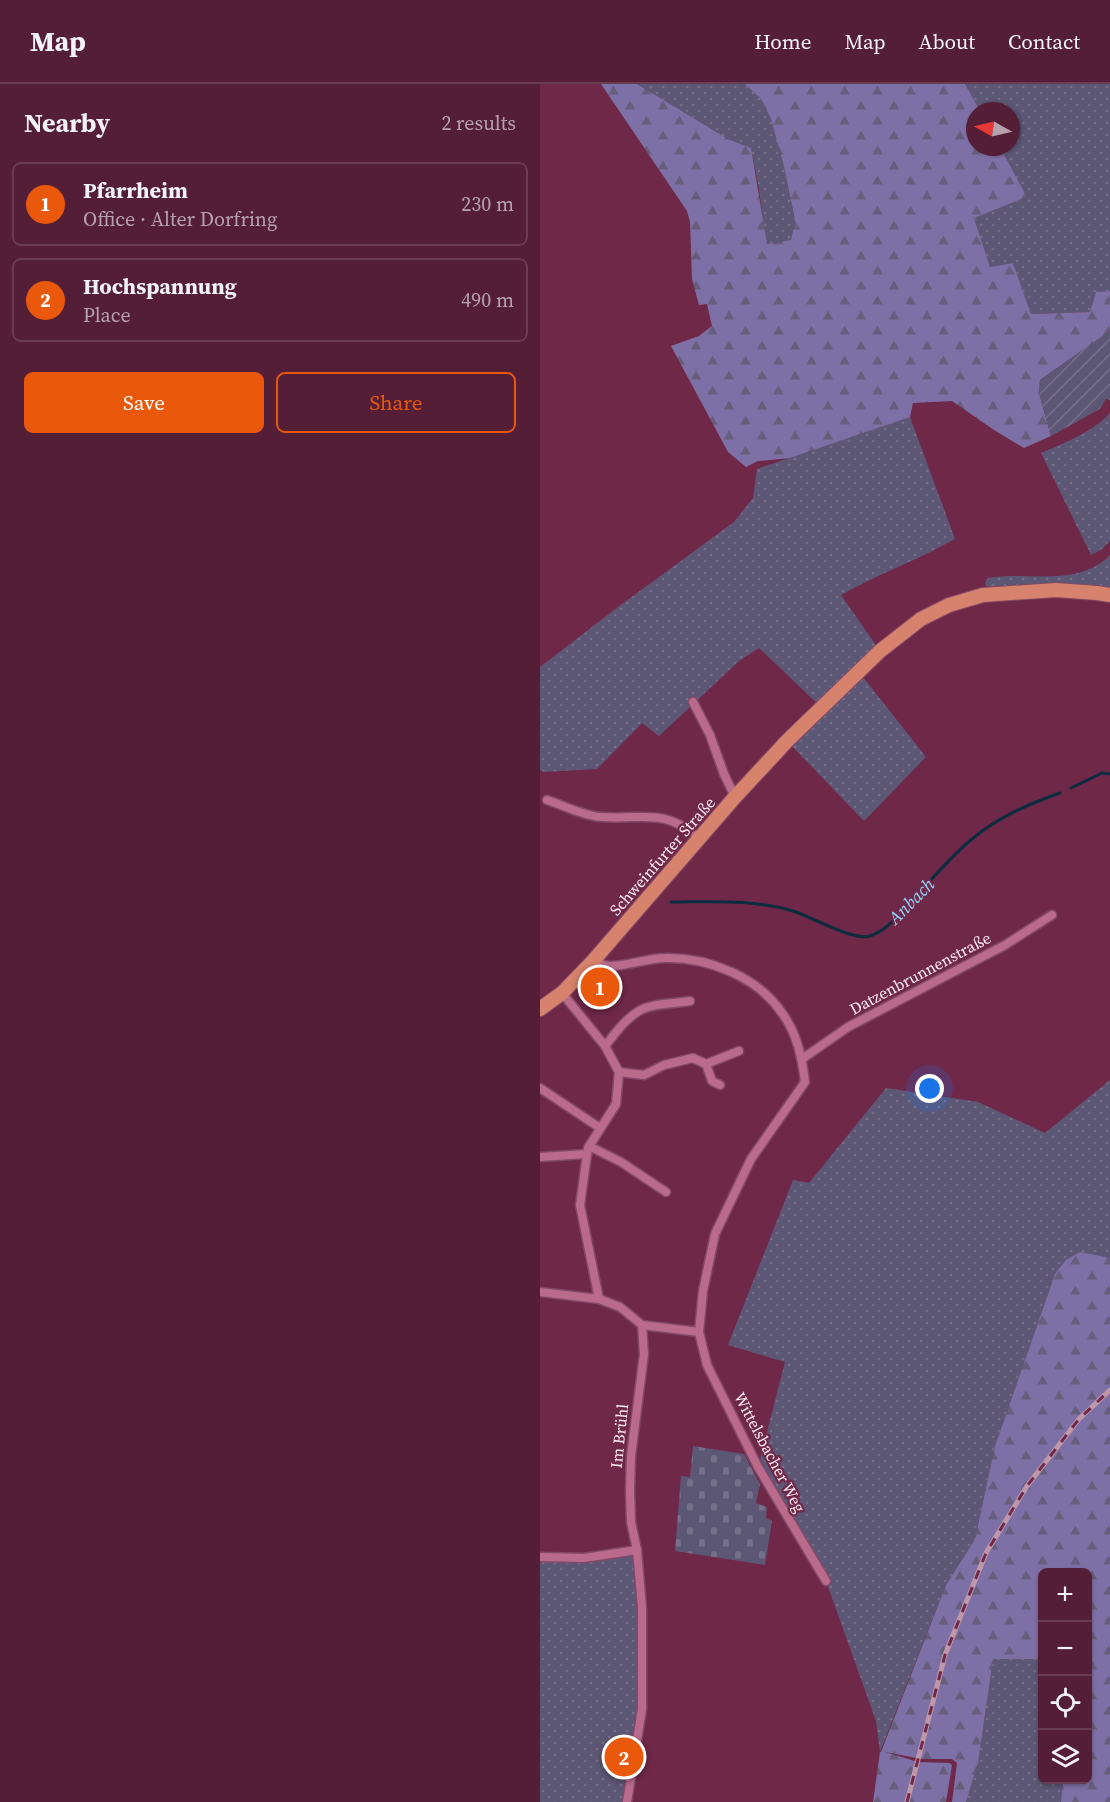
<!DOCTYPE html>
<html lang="en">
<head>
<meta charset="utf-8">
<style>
  :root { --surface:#541e37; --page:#5d2b42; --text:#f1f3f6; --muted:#b5a2ad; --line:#6a3c52; --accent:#ea580c }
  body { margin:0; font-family:"Source Serif 4",serif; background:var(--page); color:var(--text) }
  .controls { position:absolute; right:18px; bottom:18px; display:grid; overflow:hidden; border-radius:9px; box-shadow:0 2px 4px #0004 }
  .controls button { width:54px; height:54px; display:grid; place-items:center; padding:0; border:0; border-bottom:2px solid var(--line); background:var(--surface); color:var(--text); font:30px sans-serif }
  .compass { position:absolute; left:426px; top:18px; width:54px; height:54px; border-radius:50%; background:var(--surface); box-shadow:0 2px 4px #0004; rotate:278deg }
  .you { position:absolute; left:390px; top:1005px; width:21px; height:21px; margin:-15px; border:4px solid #fff; border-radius:50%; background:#1a73e8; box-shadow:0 0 0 9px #1a73e833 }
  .badge { display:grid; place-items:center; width:39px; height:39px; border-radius:50%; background:var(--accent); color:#fff; font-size:20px; font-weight:700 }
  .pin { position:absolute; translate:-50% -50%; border:3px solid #fff; box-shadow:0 2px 6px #0006 }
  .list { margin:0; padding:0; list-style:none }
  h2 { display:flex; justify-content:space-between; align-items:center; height:78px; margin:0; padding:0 24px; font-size:26px }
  h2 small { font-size:20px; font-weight:400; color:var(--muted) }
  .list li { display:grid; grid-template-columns:39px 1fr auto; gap:18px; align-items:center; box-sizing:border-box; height:84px; margin:0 12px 12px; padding:0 12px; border:2px solid var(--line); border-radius:9px }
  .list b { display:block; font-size:22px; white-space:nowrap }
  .list p { margin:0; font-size:20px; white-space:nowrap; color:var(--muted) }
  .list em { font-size:20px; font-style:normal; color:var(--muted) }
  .actions { display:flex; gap:12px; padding:18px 24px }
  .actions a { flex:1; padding:14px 0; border:2px solid var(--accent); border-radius:9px; text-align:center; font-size:21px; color:var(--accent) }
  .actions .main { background:var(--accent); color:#fff }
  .icon { flex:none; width:33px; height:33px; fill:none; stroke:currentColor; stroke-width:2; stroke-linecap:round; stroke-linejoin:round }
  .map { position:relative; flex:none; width:570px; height:1718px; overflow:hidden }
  header { display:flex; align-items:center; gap:36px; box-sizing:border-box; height:84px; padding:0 30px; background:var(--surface); border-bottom:2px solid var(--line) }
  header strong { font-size:28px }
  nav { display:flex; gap:33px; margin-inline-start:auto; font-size:21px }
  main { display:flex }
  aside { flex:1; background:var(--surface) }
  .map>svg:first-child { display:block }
  .grass { fill:url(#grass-dots) }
  .forest { fill:url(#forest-firs) }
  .cemetery { fill:url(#cemetery-stones) }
  .garden { fill:url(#garden-furrows) }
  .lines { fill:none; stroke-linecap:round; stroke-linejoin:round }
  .stream { stroke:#0a2c3d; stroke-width:3 }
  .minor-casing { stroke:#824966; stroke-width:11 }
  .primary-casing { stroke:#824966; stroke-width:16 }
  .minor { stroke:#ba6b8c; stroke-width:8 }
  .primary { stroke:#d6826c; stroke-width:14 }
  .rail-casing { stroke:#c097a8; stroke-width:5 }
  .rail { stroke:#702849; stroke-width:3; stroke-dasharray:9; stroke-linecap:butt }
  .labels { text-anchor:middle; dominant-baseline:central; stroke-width:4.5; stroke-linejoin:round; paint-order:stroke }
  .street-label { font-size:16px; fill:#ffedf3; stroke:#702849 }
  .water-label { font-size:18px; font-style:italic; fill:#90d6fe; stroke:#702849 }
</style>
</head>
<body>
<header>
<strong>Map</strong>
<nav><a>Home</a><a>Map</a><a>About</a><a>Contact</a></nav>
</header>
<main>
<aside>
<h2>Nearby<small>2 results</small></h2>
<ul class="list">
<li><span class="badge">1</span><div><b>Pfarrheim</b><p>Office · Alter Dorfring</p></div><em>230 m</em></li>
<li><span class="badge">2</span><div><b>Hochspannung</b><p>Place</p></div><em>490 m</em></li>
</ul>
<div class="actions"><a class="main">Save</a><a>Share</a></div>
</aside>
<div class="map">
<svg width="570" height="1718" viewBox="0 0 570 1718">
  <defs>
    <pattern id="grass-dots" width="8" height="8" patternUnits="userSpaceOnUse" patternTransform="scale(1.5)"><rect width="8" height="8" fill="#5d5776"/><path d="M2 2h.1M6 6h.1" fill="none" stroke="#756f8a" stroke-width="1.8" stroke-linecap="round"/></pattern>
    <pattern id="forest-firs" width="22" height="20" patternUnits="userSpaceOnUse" patternTransform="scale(1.5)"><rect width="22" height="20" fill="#7d70a6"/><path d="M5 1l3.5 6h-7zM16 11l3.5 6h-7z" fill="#675e7c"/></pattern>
    <pattern id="cemetery-stones" width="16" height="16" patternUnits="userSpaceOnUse" patternTransform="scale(1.5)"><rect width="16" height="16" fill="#5d5776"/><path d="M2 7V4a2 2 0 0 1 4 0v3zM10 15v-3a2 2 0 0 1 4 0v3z" fill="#756f8a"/></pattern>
    <pattern id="garden-furrows" width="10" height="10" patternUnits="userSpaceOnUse" patternTransform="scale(1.5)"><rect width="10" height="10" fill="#5d5776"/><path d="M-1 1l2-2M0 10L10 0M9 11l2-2" fill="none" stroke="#756f8a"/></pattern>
  </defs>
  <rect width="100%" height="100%" fill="#702849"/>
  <g class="grass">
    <polygon points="97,0 205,0 221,15 231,35 244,83 255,136 251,156 226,160 219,105 211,64 188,55"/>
    <polygon points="425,0 570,0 570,207 556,208 550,228 491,230 473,179 450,183 434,134 487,113 460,63 471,63 471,27 440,27"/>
    <path d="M 570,329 L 570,457 L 562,465 L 551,471 L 501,369 C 524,359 553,348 570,329 Z"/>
    <path d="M 370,333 L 415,455 C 378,476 338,490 301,511 L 340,567 L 319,588 L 386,673 L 324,737 L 247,657 L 282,624 L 219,564 L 199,577 L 119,652 L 102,639 L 57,685 L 4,688 L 0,686 L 0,583 L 78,523 L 194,438 L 213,414 L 217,385 Z"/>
    <path d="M 570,471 L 570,505 L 525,501 L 450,503 L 446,502 L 445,499 L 448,494 C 487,487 539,504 570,471 Z"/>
    <polygon points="570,996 570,1174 539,1169 515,1190 455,1362 435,1455 406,1501 340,1668 336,1637 286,1497 218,1383 245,1278 188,1261 253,1096 269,1099 346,1004 438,1018 505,1049"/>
    <polygon points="97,1466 102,1625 87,1718 0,1718 0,1473"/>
    <polygon points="453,1575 502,1575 502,1696 523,1696 521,1718 426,1718 438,1679"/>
  </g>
  <g class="forest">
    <polygon points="61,0 97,0 188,55 211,64 227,160 251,156 255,136 244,83 231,35 221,15 205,0 425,0 440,27 435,27 435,63 460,63 487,113 434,134 450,183 473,179 491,230 550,228 556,208 570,207 570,247 500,296 499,309 511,352 484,364 454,346 412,317 373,319 370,333 250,374 218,377 206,383 188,368 131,262 159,252 172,242 167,220 159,221 152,195 150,138 147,127"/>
    <polygon points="540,1168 570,1174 570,1718 521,1718 523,1696 548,1696 548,1488 502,1488 502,1575 453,1575 438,1679 426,1718 412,1718 417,1679 412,1675 382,1675 345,1668 378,1678 409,1679 412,1681 406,1718 333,1718 340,1668 341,1668 406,1501 435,1455 455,1362 515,1190 526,1176"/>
  </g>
  <polygon class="cemetery" points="153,1362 204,1370 220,1400 216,1419 227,1423 226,1434 232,1437 225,1481 135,1467 141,1392 150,1393"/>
  <polygon class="garden" points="570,247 570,316 566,315 560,325 511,352 499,309 500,296"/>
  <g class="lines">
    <g class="stream">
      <polyline points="531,704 562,689 570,690"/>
      <path d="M 131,818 C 171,818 214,815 253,827 C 272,833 313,857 330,852 C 346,847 361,829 372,817 C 391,796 410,773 432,755 C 458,733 489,720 520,709"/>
    </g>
    <defs>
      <g id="minor">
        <polyline points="153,618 170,651 184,690 195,713"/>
        <path d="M 7,716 C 22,721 47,733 62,733 C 106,736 121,723 160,754"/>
        <polyline points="22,909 65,962 79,988 76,1020 48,1064 40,1121 59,1215"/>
        <path d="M 65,962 C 75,950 85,935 99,927 C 112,919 134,920 150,917"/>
        <polyline points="262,975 308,943 465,861 512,831"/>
        <polyline points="166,980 172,997 180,1001"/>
        <polyline points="79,988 104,991 124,981 153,974 166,980 199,967"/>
        <polyline points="0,1004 60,1044"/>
        <polyline points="49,1062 81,1078 126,1108"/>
        <polyline points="0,1073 47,1070"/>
        <path d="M 0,1208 L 59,1215 L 80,1223 L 102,1241 L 159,1248 L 163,1207 L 175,1150 L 211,1075 L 265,998 C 262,974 257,949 242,929 C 218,893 168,873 125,874 C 107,874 89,882 70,882 C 65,882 58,879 53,877"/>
        <polyline points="159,1248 167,1281 218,1383 286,1497"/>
        <polyline points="0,1473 44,1474 97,1466"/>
        <polyline points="87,1718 102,1625 102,1524 97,1466 91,1438 90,1407 91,1372 104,1270 102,1241"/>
      </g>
      <polyline id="primary" points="0,925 22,909 53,877 195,713 247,657 340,567 381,535 409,521 443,511 516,506 557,509 570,511"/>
    </defs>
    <use href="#minor" class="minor-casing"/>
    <use href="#primary" class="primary-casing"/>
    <use href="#minor" class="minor"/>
    <use href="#primary" class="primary"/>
    <defs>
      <polyline id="rail" points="367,1718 405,1571 446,1469 487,1402 539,1335 570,1306"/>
    </defs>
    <use href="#rail" class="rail-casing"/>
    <use href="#rail" class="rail"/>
  </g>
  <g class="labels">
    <g class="street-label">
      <text transform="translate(122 772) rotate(-49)">Schweinfurter Straße</text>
      <text transform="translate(380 889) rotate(-28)">Datzenbrunnenstraße</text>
      <text transform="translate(79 1352) rotate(-84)">Im Brühl</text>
      <text transform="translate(230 1368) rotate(62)">Wittelsbacher Weg</text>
    </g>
    <g class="water-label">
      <text transform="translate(371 817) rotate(-45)">Anbach</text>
    </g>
  </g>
</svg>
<div class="controls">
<button>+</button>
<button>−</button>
<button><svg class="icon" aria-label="locate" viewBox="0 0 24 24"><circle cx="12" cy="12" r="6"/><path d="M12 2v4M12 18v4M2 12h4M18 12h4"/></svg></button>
<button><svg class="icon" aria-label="layers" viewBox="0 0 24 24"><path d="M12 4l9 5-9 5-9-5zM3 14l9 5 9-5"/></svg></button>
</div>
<svg class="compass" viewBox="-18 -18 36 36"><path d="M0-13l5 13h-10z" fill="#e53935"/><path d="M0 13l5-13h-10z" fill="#b5a2ad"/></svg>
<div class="you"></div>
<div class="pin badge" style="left:60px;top:903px">1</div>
<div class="pin badge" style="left:84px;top:1673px">2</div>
</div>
</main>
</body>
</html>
